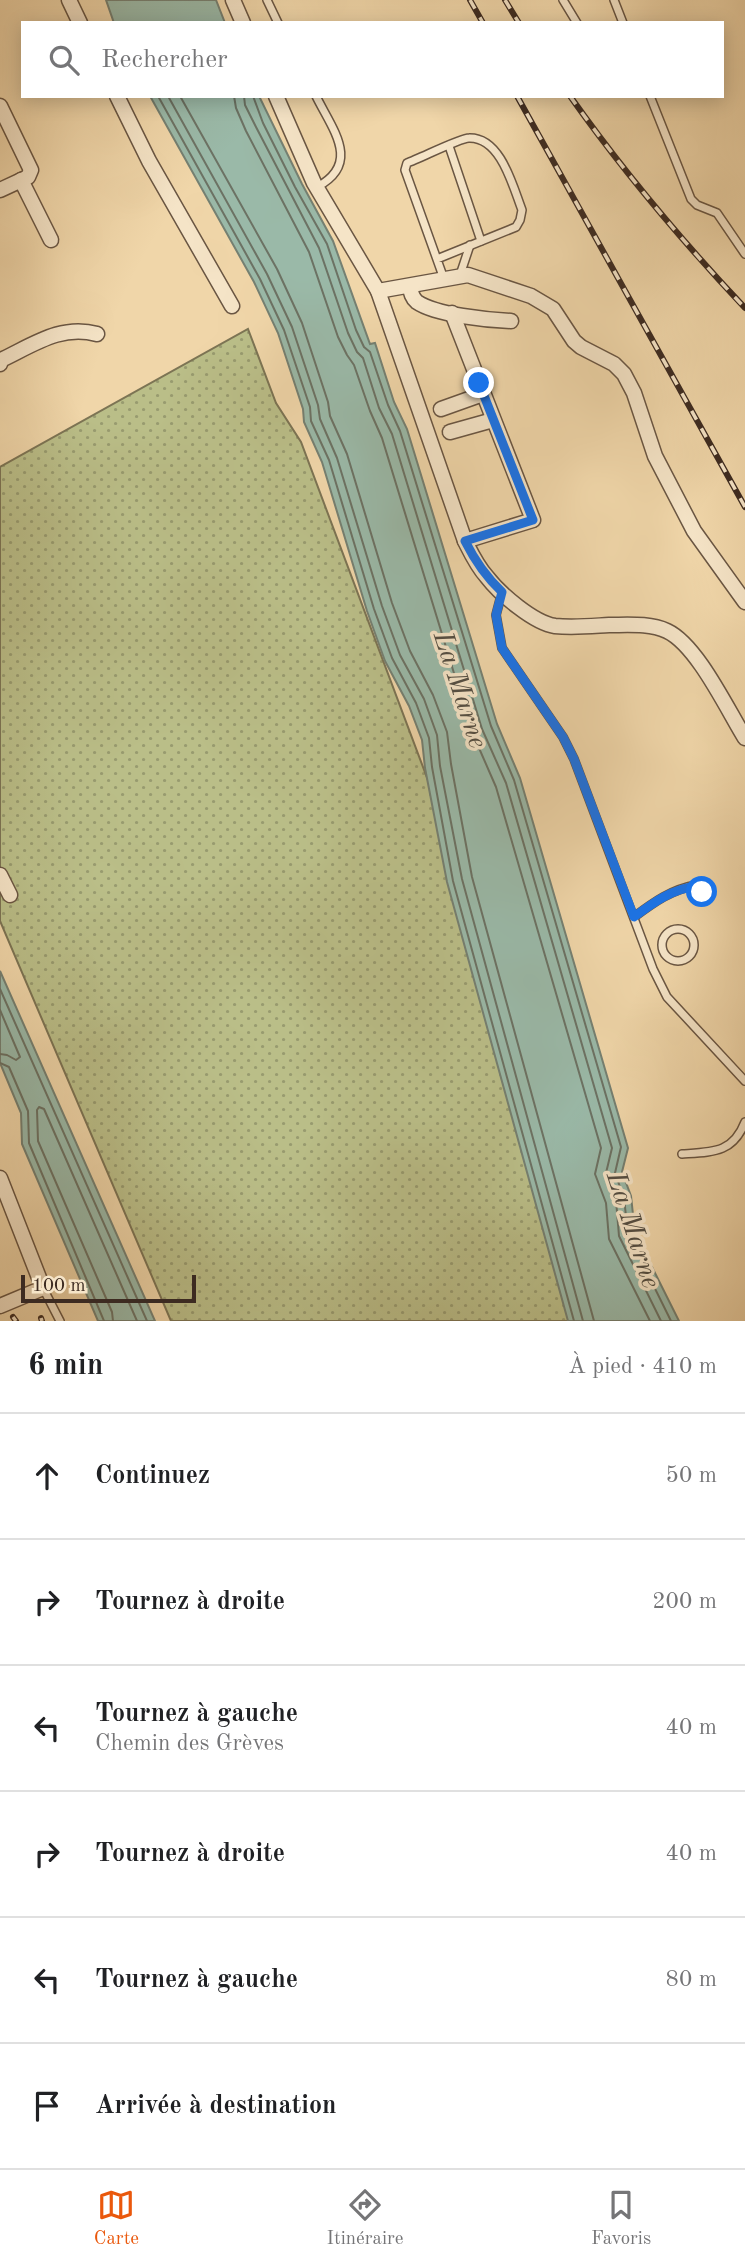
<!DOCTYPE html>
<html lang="fr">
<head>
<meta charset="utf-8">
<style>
  :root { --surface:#fff; --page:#f6f6f6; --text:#202124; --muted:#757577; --line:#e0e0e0; --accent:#ea580c }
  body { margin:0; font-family:"Old Standard TT",serif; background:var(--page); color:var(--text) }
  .scale { position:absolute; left:21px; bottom:18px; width:175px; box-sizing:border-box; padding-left:7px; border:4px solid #3d2b21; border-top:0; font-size:19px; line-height:24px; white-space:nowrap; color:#3d2b21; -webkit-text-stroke:5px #f5e4c7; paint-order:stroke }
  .stop { position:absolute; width:21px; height:21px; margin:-16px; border:5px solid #1a73e8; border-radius:50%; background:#fff }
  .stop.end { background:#1a73e8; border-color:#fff; box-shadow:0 2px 7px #0008 }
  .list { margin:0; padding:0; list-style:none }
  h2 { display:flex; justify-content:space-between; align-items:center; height:91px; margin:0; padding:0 28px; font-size:30px }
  h2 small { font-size:23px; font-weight:400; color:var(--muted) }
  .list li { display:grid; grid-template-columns:46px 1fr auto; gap:21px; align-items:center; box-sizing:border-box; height:126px; padding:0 28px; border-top:2px solid var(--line) }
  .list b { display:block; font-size:26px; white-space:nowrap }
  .list p { margin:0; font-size:23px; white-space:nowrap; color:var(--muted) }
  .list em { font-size:23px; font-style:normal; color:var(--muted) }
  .icon { flex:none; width:38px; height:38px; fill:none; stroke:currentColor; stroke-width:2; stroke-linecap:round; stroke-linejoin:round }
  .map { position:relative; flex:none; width:745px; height:1321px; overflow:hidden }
  .search { position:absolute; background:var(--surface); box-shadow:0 4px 18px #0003; left:21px; right:21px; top:21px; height:77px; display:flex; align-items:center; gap:18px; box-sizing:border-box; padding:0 24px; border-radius:0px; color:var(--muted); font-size:26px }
  .sheet { height:847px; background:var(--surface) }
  nav { display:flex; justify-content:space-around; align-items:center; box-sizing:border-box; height:98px; border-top:2px solid var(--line); background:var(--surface); font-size:19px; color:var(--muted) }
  nav a { display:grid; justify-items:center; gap:4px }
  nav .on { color:var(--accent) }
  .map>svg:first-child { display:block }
  .park { fill:url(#park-dots); stroke:#7c7454; stroke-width:2 }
  .water { fill:#9ab9a8; stroke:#758072; stroke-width:2 }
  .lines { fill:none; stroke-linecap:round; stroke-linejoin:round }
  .shore { stroke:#6c7264; stroke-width:2 }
  .service-casing { stroke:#6a5643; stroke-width:10 }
  .minor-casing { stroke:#6a5643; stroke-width:17 }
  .service { stroke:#f5e4c7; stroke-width:7 }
  .minor { stroke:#f5e4c7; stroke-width:14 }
  .rail-casing { stroke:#3d2b21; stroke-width:6 }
  .rail { stroke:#f5e4c7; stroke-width:3.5; stroke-dasharray:10; stroke-linecap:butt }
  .route { stroke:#1a73e8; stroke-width:9 }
  .labels { text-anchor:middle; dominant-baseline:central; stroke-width:7; stroke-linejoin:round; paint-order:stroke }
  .water-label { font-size:28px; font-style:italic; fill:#544e43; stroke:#f5e4c7 }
</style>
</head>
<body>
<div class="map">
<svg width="745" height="1321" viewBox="0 0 745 1321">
  <defs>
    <pattern id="park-dots" width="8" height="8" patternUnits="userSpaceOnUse" patternTransform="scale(1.75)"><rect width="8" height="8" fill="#babe88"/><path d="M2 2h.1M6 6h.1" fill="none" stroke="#989b6f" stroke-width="1.8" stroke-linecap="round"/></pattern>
  </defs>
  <rect width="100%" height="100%" fill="#f0d6a9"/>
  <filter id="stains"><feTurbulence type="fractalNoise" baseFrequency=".00286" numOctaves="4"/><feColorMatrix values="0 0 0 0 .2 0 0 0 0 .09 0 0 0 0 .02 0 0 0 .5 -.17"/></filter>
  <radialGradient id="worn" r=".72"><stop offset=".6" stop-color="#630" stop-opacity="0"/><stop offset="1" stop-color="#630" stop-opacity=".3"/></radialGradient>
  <polygon class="park" points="248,329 276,403 301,442 438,807 572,1321 171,1321 0,921 0,467"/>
  <g class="water">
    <polygon points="106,0 216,0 225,23 114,23"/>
    <polygon points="150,96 259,96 302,184 333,241 370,344 375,343 394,402 407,429 497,724 520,778 628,1148 622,1172 631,1196 635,1233 679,1321 568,1321 447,882 425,768 422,740 409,706 385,661 367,611 322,462 304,422 303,409 278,333 254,282"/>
    <polygon points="0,971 155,1321 98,1321 22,1144 21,1113 0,1063"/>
  </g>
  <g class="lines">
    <g class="shore">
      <polyline points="158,96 260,279 284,330 310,407 311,421 329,460 374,609 392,658 416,703 429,738 432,767 453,881 574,1321"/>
      <polyline points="168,96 267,274 292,327 318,405 320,419 337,458 382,606 400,655 424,699 437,735 440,766 462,879 583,1321"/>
      <polyline points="180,96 277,269 302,323 328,402 330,416 347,454 392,603 410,651 433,695 447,732 451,764 472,877 594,1321"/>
      <polyline points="234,96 236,108 246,131 309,252 338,337 347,355 354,365 370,411 382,438 472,732 496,787 601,1148 595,1174 606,1203 609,1239 650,1321"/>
      <polyline points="244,96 245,105 256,127 319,248 348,333 357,352 363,358 379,408 392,434 482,729 506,783 612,1148 606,1173 616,1200 619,1236 661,1321"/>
      <polyline points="253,96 263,123 295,187 327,244 356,330 364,347 370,352 388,405 400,431 491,726 514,780 621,1147 615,1173 624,1198 628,1234 671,1321"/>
      <polyline points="0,989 147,1321"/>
      <polyline points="0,1010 20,1057 16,1060 7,1055 0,1054"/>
      <polyline points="0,1063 9,1067 28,1111 29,1143 104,1321"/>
      <polyline points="113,1321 112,1312 38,1141 37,1110 39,1107 44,1109 137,1321"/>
    </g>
    <defs>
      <g id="service">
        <polyline points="267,0 278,23"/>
        <polyline points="563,0 577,23"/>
        <polyline points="614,0 623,23"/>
        <path d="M 316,96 C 332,129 362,163 317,187"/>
        <polyline points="650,96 691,199 697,205 717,213 745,254"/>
        <polyline points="449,146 481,241"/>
        <path d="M 437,259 L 516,227 L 520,220 L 522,210 C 513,187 501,137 469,138 C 460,138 419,159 407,163 L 405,170 L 444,279"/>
        <polyline points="460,275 470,245"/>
        <polyline points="502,592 496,615 502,648 563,737 574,759 653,969 667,997 745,1081"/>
        <path d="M 634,917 C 654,902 672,889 697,885 L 702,892"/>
        <circle cx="678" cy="945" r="16"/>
        <path d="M 682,1154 C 713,1152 733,1153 745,1122"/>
        <polyline points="43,1288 60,1321"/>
      </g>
      <g id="minor">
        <polyline points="69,0 80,23"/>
        <polyline points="233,0 243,23"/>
        <polyline points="117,96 149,161 232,306"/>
        <path d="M 276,96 L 314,183 L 378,291 L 465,541 C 471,553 477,566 487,577 C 500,594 534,623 555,626 C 573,628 592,626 609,625 C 628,625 650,623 667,631 C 697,645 727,709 745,738"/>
        <polyline points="0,106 31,170 28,177 0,190"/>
        <polyline points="21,180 51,240"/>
        <path d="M 410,287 C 411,293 412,298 417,302 C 436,315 488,320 511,321"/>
        <polyline points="378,291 468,275 531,296 553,309 574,341 581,347 614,364 624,374 634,393 655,456 694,531 745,602"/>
        <polyline points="452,313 533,520 465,541"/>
        <path d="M 0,364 L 1,360 C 33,345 61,324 97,334"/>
        <polyline points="441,409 483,394"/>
        <polyline points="450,432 493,420"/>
        <polyline points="0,875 10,895"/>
        <polyline points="0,1178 43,1288 0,1306"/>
      </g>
    </defs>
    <use href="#service" class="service-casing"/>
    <use href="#minor" class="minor-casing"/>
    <use href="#service" class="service"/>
    <use href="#minor" class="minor"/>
    <defs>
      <g id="rail">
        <polyline points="470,0 483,23"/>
        <polyline points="505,0 519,23"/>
        <polyline points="517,96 745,507"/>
        <path d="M 570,96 C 623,171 682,241 745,308"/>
        <polyline points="13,1317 16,1321"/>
        <polyline points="41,1318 42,1321"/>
      </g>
    </defs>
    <use href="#rail" class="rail-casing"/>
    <use href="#rail" class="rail"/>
  </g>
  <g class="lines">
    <path class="route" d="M 479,383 L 533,520 L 465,541 C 475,561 485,576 502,592 L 496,615 L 502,648 L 563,737 L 574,759 L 634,917 C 654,902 672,889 697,886 L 702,892"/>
  </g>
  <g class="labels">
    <g class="water-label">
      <text transform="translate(459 690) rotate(72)">La Marne</text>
      <text transform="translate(632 1230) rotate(72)">La Marne</text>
    </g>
  </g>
  <rect width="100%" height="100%" filter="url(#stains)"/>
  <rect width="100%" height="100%" fill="url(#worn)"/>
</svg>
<div class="scale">100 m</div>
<div class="stop" style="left:702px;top:892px"></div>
<div class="stop end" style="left:479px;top:383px"></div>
<div class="search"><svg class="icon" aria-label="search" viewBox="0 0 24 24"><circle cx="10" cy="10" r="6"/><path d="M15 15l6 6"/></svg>Rechercher</div>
</div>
<section class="sheet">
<h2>6 min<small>À pied · 410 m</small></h2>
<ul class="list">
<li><svg class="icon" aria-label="ahead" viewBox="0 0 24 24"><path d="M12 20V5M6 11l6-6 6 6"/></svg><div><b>Continuez</b></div><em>50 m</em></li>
<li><svg class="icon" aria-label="right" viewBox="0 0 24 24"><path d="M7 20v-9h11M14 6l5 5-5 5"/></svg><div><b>Tournez à droite</b></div><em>200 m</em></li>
<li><svg class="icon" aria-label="left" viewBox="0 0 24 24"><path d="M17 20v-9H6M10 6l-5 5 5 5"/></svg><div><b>Tournez à gauche</b><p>Chemin des Grèves</p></div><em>40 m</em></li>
<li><svg class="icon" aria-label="right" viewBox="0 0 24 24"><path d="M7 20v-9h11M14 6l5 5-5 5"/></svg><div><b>Tournez à droite</b></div><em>40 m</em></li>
<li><svg class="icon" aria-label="left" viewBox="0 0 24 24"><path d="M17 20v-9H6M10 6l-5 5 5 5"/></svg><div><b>Tournez à gauche</b></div><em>80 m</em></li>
<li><svg class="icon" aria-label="arrive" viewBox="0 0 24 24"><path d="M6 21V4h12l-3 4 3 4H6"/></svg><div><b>Arrivée à destination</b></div></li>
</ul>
</section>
<nav>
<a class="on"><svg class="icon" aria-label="map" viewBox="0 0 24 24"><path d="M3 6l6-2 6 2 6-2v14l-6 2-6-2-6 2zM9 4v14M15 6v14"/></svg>Carte</a>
<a><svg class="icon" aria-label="directions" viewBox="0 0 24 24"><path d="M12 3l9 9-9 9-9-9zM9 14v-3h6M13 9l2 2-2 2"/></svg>Itinéraire</a>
<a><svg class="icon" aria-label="saved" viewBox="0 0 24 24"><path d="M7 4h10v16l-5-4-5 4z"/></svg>Favoris</a>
</nav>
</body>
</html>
